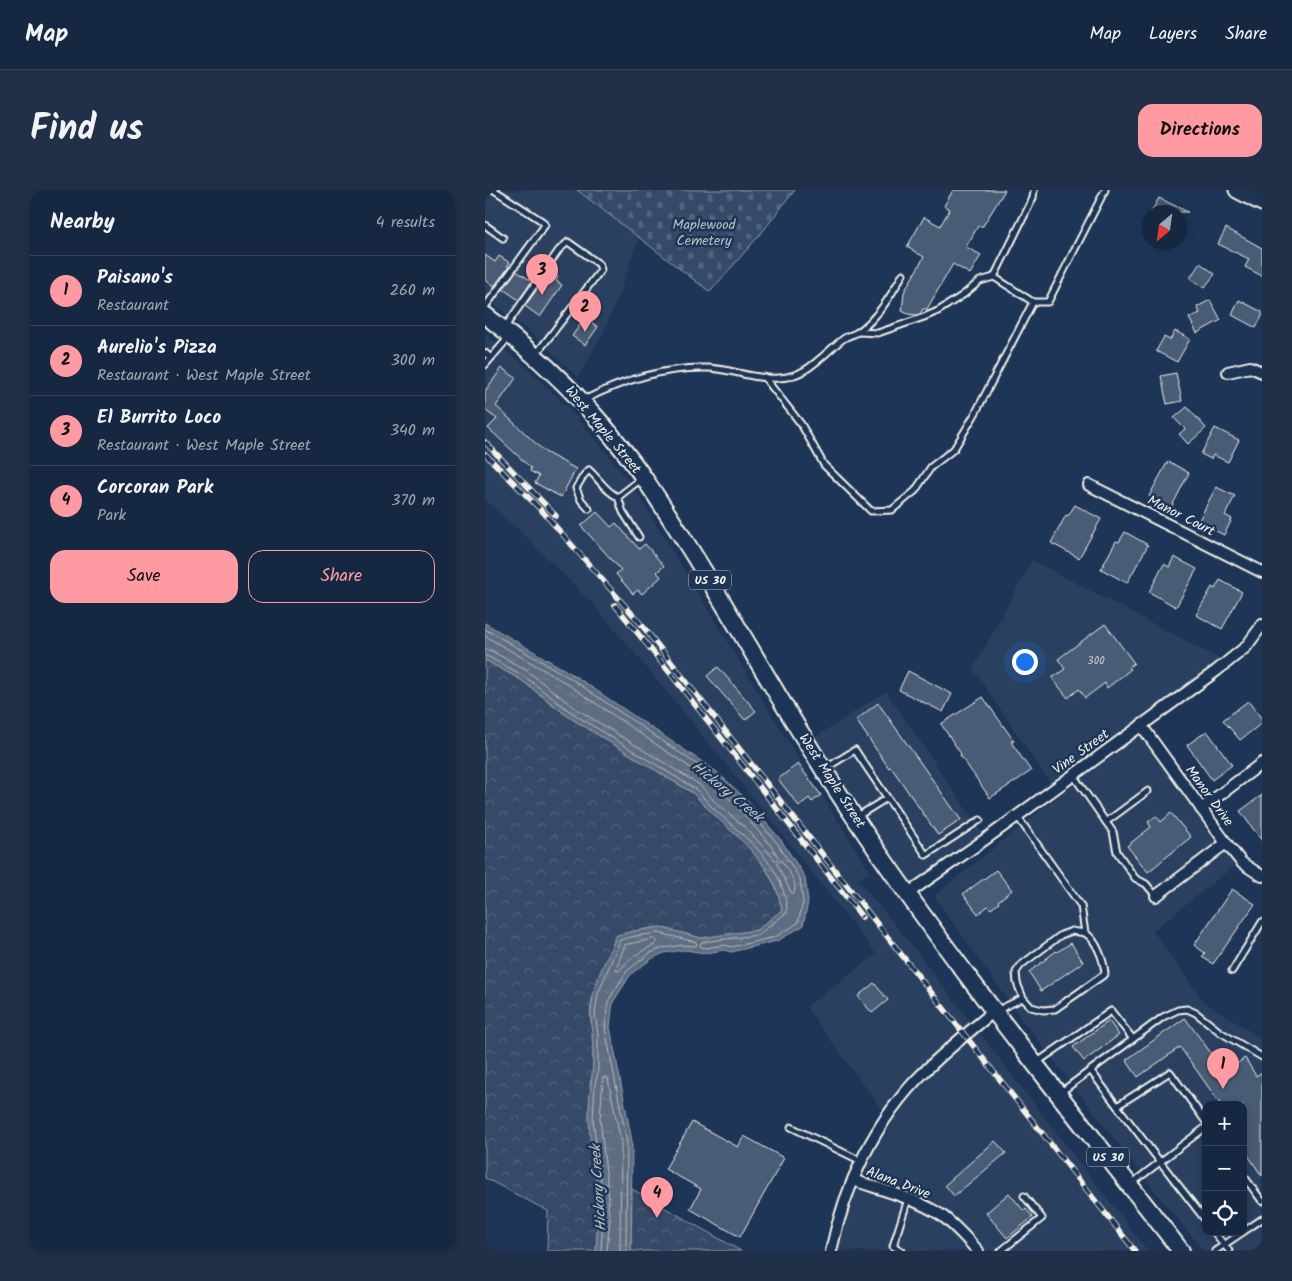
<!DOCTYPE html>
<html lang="en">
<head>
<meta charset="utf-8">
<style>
  :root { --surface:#162841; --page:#1f3048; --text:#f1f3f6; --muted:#9ea6b1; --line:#35445a; --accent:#ff9aa2 }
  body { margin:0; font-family:Kalam,sans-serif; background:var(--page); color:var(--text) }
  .controls { position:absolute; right:15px; bottom:15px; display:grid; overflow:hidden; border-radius:10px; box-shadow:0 2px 8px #0003 }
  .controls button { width:45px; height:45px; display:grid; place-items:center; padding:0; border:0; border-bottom:1px solid var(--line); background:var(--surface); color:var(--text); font:25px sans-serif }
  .compass { position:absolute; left:657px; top:15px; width:45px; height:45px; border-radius:50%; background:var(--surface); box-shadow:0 2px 8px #0003; rotate:209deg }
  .you { position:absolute; left:539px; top:471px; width:18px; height:18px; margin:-12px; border:4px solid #fff; border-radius:50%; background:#1a73e8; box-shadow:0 0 0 8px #1a73e833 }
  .badge { display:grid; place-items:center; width:32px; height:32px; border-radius:50%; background:var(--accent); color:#111; font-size:16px; font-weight:700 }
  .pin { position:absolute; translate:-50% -41px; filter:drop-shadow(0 1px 2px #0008) }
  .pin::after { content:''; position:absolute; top:26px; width:18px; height:15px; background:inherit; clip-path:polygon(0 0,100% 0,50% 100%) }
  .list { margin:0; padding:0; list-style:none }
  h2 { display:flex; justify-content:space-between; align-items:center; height:65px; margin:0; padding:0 20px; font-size:21px }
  h2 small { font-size:16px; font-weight:400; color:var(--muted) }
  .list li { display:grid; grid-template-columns:32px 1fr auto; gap:15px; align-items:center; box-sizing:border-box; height:70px; padding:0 20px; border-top:1px solid var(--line) }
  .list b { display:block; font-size:19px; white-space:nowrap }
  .list p { margin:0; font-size:16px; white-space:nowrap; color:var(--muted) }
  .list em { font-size:16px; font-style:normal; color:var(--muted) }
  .actions { display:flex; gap:10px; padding:15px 20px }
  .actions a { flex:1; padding:11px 0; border:1px solid var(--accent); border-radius:15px; text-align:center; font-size:18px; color:var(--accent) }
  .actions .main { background:var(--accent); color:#111 }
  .icon { flex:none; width:28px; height:28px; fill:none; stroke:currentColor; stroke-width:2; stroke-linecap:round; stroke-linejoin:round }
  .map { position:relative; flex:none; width:777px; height:1061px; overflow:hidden; border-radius:15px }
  header { display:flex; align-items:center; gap:30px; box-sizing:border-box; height:70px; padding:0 25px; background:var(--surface); border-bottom:1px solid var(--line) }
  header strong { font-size:24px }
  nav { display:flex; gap:28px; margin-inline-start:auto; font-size:18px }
  .intro { display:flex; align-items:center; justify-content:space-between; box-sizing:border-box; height:120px; padding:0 30px }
  h1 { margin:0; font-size:35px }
  .button { padding:12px 22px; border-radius:15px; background:var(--accent); color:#111; font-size:18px; font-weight:700 }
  main { display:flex; gap:30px; padding:0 30px }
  aside { flex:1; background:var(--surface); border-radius:15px; box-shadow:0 2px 8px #0003 }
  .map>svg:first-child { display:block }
  .built { fill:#2a4060; fill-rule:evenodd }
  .forest { fill:url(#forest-crowns); stroke:#949ea8 }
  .cemetery { fill:url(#cemetery-stones); stroke:#949ea8 }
  .water { fill:url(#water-ripples); stroke:#9aa2ab }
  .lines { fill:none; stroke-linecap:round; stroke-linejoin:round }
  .shore { stroke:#b8bcbf; stroke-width:1 }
  .building { fill:#485b74; stroke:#f4f1e8 }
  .lane-casing { stroke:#f4f1e8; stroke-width:9 }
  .street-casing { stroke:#f4f1e8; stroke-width:14 }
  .secondary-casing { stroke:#f4f1e8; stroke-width:19 }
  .primary-casing { stroke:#f4f1e8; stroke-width:20 }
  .lane { stroke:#1d3557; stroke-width:5 }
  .street { stroke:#1d3557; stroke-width:10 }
  .secondary { stroke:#1d3557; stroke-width:15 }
  .primary { stroke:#1d3557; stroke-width:16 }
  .rail-casing { stroke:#f4f1e8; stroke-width:5.5 }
  .rail { stroke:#1d3557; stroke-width:4; stroke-dasharray:11; stroke-linecap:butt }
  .labels { text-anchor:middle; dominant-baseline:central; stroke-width:5; stroke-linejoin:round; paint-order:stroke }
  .number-label { font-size:11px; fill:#c9cccb }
  .shield { fill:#1d3557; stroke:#b4b9bc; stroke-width:1 }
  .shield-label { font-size:12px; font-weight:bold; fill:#f4f1e8 }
  .park-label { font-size:14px; fill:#bbbfc1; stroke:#1d3557 }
  .street-label { font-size:14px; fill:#f4f1e8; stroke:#1d3557 }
  .water-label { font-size:15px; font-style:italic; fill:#c0c3c4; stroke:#1d3557 }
</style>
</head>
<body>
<header>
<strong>Map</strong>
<nav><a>Map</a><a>Layers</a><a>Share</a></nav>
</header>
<div class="intro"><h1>Find us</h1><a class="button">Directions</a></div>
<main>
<aside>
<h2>Nearby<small>4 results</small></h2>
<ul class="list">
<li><span class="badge">1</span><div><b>Paisano's</b><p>Restaurant</p></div><em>260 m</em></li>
<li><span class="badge">2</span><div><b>Aurelio's Pizza</b><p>Restaurant · West Maple Street</p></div><em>300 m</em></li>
<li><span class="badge">3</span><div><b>El Burrito Loco</b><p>Restaurant · West Maple Street</p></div><em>340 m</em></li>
<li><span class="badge">4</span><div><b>Corcoran Park</b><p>Park</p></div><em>370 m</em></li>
</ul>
<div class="actions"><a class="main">Save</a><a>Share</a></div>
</aside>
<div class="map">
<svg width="777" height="1061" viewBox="0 0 777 1061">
  <defs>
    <pattern id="forest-crowns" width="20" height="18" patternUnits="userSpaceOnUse" patternTransform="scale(1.25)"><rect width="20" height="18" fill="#354a67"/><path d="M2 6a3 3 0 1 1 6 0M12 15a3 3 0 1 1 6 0" fill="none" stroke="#53657d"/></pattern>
    <pattern id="cemetery-stones" width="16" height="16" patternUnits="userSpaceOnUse" patternTransform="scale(1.25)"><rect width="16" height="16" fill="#354a67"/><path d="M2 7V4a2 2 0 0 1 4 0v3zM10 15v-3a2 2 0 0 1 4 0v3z" fill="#53657d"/></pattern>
    <pattern id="water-ripples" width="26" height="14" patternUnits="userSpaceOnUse" patternTransform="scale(1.25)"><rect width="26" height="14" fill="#5e6d82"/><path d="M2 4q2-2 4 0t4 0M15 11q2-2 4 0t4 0" fill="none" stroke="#768294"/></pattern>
  </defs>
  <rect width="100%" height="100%" fill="#1d3557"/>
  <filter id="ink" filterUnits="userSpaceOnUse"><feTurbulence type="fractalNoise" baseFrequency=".02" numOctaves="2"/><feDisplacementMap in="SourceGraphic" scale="10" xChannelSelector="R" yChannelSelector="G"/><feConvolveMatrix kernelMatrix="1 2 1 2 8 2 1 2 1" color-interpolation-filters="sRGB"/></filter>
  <g filter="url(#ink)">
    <g class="built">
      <polygon points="0,0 92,0 154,47 134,105 118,144 93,187 44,141 0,107"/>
      <polygon points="0,144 37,173 84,219 119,259 151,301 306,556 385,682 373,690 422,749 663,1061 352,1061 373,988 400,924 321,817 391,764 284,628 188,509 108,414 40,346 0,310"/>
      <polygon points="547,370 739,471 568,597 488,479"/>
      <polygon points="401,501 500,647 423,700 323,552"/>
      <path d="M 661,536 L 759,668 L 668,741 L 718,811 L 777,849 L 777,1061 L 719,1061 L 673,1005 L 535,827 L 449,706 ZM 721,915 L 758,915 L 758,1042 L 721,1042 Z"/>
    </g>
    <g class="forest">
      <path d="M 0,470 L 36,490 L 84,527 L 209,604 C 243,643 287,665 297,720 L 272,740 L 216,748 L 175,737 L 149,741 L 131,746 L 108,803 L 105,823 L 108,845 L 108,883 L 105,894 L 113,1010 L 111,1018 L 113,1029 L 111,1061 L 62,1061 L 63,1021 L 0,988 Z"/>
      <polygon points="147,999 256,1061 146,1061"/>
    </g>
    <polygon class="cemetery" points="92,0 310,0 278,41 225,102"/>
    <path class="water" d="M 0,433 L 87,484 L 232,582 L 259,607 L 296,650 L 320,687 L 323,712 L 318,736 L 292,751 L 246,762 L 239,760 L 221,763 L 199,760 L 179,763 L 168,768 L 146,784 L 128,812 L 125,837 L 147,951 L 146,1061 L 111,1061 L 113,1029 L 111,1018 L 113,1010 C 111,983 105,957 104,930 C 103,909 108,887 108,866 C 108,846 104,826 108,805 C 111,788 124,763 132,745 L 149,741 L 175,737 L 216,748 L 272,740 L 297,720 C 289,667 242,642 209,604 L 84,527 L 36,490 L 0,470 Z"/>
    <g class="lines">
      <g class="shore">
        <path d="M 0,439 L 85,488 L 229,586 L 256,611 L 292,653 L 315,689 L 318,712 L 313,733 L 290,747 L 247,757 L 239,755 L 221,758 L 216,757 L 215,754 L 217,752 L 273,745 L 301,723 C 303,718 301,714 300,708 C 293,669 254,643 227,617 C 221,612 217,605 212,600 L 87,523 L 39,486 L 4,467 L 0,466"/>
        <polyline points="0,446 81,493 225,591 251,615 287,657 293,667 293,669 290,670 262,639 230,612 215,595 90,518 42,481 7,461 0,460"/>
        <path d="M 294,671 L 297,671 C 303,681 313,692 309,703 L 306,702 L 292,674 Z"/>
        <path d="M 169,749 L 172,751 L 171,754 C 158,760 143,769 134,781 L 131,780 L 131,778 L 140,755 Z"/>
        <polyline points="116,1061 118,1029 116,1018 118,1009 108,929 110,894 113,883 113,845 110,823 113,804 135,750 150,746 174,743 211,752 212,755 210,756 199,755 178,758 165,763 142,781 123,811 120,838 142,952 141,1061"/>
        <polyline points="122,1061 125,1029 123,1018 124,1009 115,929 118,888 121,887 123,889 136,952 135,1061"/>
      </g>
    </g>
    <g class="building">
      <polygon points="468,0 520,0 498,36 493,36 481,57 496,65 485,84 468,74 442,119 438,119 435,124 431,125 423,124 417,121 419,102 439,67 422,57 439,27 455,36 465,19 459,16"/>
      <polygon points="674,8 703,22 666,22"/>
      <polygon points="741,38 777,58 777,86 760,77 764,69 733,54"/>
      <polygon points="0,65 10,72 14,66 25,73 22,76 24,77 9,96 0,90"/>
      <polygon points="715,73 730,84 719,98 705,88"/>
      <polygon points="31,81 47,91 34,110 18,99"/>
      <polygon points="65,81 73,87 71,91 77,95 55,127 40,116"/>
      <polygon points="725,110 736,130 712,143 704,128 715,123 712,117"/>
      <polygon points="754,110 777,122 777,126 771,138 747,125"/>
      <polygon points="100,128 113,137 100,155 87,146"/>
      <polygon points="690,141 705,149 692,172 671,161 679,147 685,150"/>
      <polygon points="17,178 31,188 11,216 60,262 91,279 76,307 50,293 54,286 45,281 46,278 3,238 12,229 0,220 0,201"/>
      <polygon points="691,183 697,211 682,214 676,186"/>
      <polygon points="702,217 721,238 703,254 694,244 700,239 689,228"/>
      <polygon points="730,238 754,250 743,272 728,265 726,269 716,264"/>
      <polygon points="683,271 704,283 686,318 664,306"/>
      <polygon points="731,297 750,306 740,325 747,329 739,345 713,332"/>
      <polygon points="590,315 616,329 594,368 566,353 581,325 583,326"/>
      <polygon points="112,322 126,337 131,333 154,359 160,354 179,376 172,382 176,387 157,404 153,400 148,404 131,384 136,380 96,336"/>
      <polygon points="640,342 663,355 642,393 616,379 631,351 634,352"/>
      <polygon points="689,367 712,379 691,417 664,402 679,374 684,377"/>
      <polygon points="735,390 757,402 737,439 711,425 727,397 730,399"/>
      <polygon points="620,434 649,473 644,477 646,479 622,498 620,493 600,508 594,499 583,508 567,488 580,479 573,469"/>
      <polygon points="233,477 271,521 260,530 222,486"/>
      <polygon points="423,481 467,504 458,522 414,500"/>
      <polygon points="498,507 529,551 526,552 546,581 505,608 475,565 476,564 456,534"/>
      <polygon points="763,511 777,529 777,533 755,550 738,530"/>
      <polygon points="393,513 476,630 453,645 406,577 404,578 371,530"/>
      <polygon points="722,541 747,575 727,590 702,555"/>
      <polygon points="313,574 336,605 327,612 324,608 314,616 293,589"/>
      <polygon points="777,605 777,651 755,621"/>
      <polygon points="686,623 706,647 663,682 642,656 666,637 663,632 671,626 676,632"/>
      <polygon points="511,680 527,700 513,711 514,713 506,719 503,716 493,724 478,704"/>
      <polygon points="747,699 770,714 728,774 717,767 720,763 709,755"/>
      <polygon points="586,753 598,772 556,801 544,782 571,761 572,762"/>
      <polygon points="389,793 403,810 387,823 373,806"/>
      <polygon points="700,828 740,882 760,868 771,886 777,882 777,986 758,958 758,915 736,915 695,857 653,887 641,870"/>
      <polygon points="624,831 634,845 599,871 588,857"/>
      <polygon points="207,932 253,957 259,946 299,968 255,1047 205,1019 216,999 180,979"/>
      <polygon points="510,951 521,963 469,1006 460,995"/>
      <polygon points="524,1003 539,1021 541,1019 548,1027 522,1048 501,1023"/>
    </g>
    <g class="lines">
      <defs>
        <g id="lane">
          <polyline points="0,35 18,48"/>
          <polyline points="509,87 548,8 549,0"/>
          <polyline points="0,117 60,35 57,31 9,0"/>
          <polyline points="20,137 74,60 83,52 114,74 116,80 52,163"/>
          <polyline points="374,142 393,143 439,127 453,121 478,105 495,91 509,87 548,112 563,112 620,0"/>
          <polyline points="0,163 6,168"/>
          <polyline points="0,175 24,147"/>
          <polyline points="279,187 316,234 339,275 386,321 407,320 430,301 446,277 469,259 490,224 548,112"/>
          <path d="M 99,210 C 136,191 180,177 223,178 C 247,179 270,190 294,188 C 322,187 337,165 358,149 C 362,146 367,145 371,143 C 378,139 386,131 391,125 C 402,113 410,98 418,84"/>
          <polyline points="133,307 138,322 154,347"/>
          <path d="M 104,319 L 96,310 L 91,298 L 99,285 L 104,280 C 114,289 121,302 133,307 L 156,289"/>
          <polyline points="341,578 370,560 441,665 495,630"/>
          <polyline points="588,585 628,642 632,662 650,688 661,694 671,706"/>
          <polyline points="373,626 402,608"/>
          <polyline points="532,626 596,716 600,743"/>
          <polyline points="621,632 663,601"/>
          <path d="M 587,741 C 591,742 597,742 600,743 C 612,750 619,771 620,784 L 570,819 L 558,820 L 546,817 L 538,808 L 532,793 L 531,782 L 536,775 L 576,745 Z"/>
          <polyline points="747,781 777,732"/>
          <polyline points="511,821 538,808"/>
          <polyline points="551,873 626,821 648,849"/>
          <polyline points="606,881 632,916"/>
          <polyline points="576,902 678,827 693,820 702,819 711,823 735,842 777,867"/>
          <polyline points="721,932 685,882 632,916 721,1031"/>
          <polyline points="306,937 376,971"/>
          <polyline points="758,985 777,1011"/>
          <polyline points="646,994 721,937"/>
          <polyline points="729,1042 744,1061"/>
          <polyline points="758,1042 777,1029"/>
          <polyline points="417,1061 408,1056 423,1009"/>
          <polyline points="516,1061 557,1028 539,1006"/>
          <polyline points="730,1061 758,1042"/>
        </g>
        <g id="street">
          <polyline points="743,182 765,177 777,182"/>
          <polyline points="604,295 777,382"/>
          <polyline points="656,535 741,653 757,673 777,686"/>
          <polyline points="716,619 777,573"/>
          <polyline points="422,704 502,648 731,481 761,457 777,435"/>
          <polyline points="671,706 741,653"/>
          <path d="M 368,990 C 397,1000 430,1008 456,1025 C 470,1035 482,1049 493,1061"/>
          <path d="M 346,1061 C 360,995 390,930 439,882 C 460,861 485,841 508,822"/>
        </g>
        <polyline id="secondary" points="752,0 777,13"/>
        <path id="primary" d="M 0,125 C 48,162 93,203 131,251 C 156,281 177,315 198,348 C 255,437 305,531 364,619 C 466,773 583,915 696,1061"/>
      </defs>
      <use href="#lane" class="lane-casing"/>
      <use href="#street" class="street-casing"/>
      <use href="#secondary" class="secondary-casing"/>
      <use href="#primary" class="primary-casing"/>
      <use href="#lane" class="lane"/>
      <use href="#street" class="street"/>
      <use href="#secondary" class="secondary"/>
      <use href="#primary" class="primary"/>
      <defs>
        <g id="rail">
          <polyline points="0,252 71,326"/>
          <polyline points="0,264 58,322 156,434 650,1061"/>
          <polyline points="130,415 185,483 377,727"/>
        </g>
      </defs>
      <use href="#rail" class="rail-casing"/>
      <use href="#rail" class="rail"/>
    </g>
  </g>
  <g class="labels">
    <g class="number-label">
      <text x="611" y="471">300</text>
    </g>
    <g class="shield">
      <rect x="204" y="380.5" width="42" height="19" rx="4"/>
      <rect x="602" y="957.5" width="42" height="19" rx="4"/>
    </g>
    <g class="shield-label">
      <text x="225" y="390">US 30</text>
      <text x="623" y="967">US 30</text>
    </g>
    <g class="park-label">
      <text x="219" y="35">Maplewood<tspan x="219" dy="16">Cemetery</tspan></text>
    </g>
    <g class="street-label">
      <text transform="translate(118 240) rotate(50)">West Maple Street</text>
      <text transform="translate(696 326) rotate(27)">Manor Court</text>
      <text transform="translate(596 562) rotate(-36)">Vine Street</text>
      <text transform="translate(347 591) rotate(57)">West Maple Street</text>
      <text transform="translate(724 606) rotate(54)">Manor Drive</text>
      <text transform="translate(413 993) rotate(21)">Alana Drive</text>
    </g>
    <g class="water-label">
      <text transform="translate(242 602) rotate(39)">Hickory Creek</text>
      <text transform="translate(114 998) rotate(-94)">Hickory Creek</text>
    </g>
  </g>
</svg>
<div class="controls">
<button>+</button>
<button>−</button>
<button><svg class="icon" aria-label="locate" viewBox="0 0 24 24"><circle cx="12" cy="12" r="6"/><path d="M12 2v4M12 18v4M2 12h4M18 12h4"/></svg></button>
</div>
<svg class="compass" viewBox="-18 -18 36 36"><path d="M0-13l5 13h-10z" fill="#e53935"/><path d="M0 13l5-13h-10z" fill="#9ea6b1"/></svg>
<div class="you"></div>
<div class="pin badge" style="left:738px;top:899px">1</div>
<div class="pin badge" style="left:100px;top:142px">2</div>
<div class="pin badge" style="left:57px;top:105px">3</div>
<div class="pin badge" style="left:172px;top:1028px">4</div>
</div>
</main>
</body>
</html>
